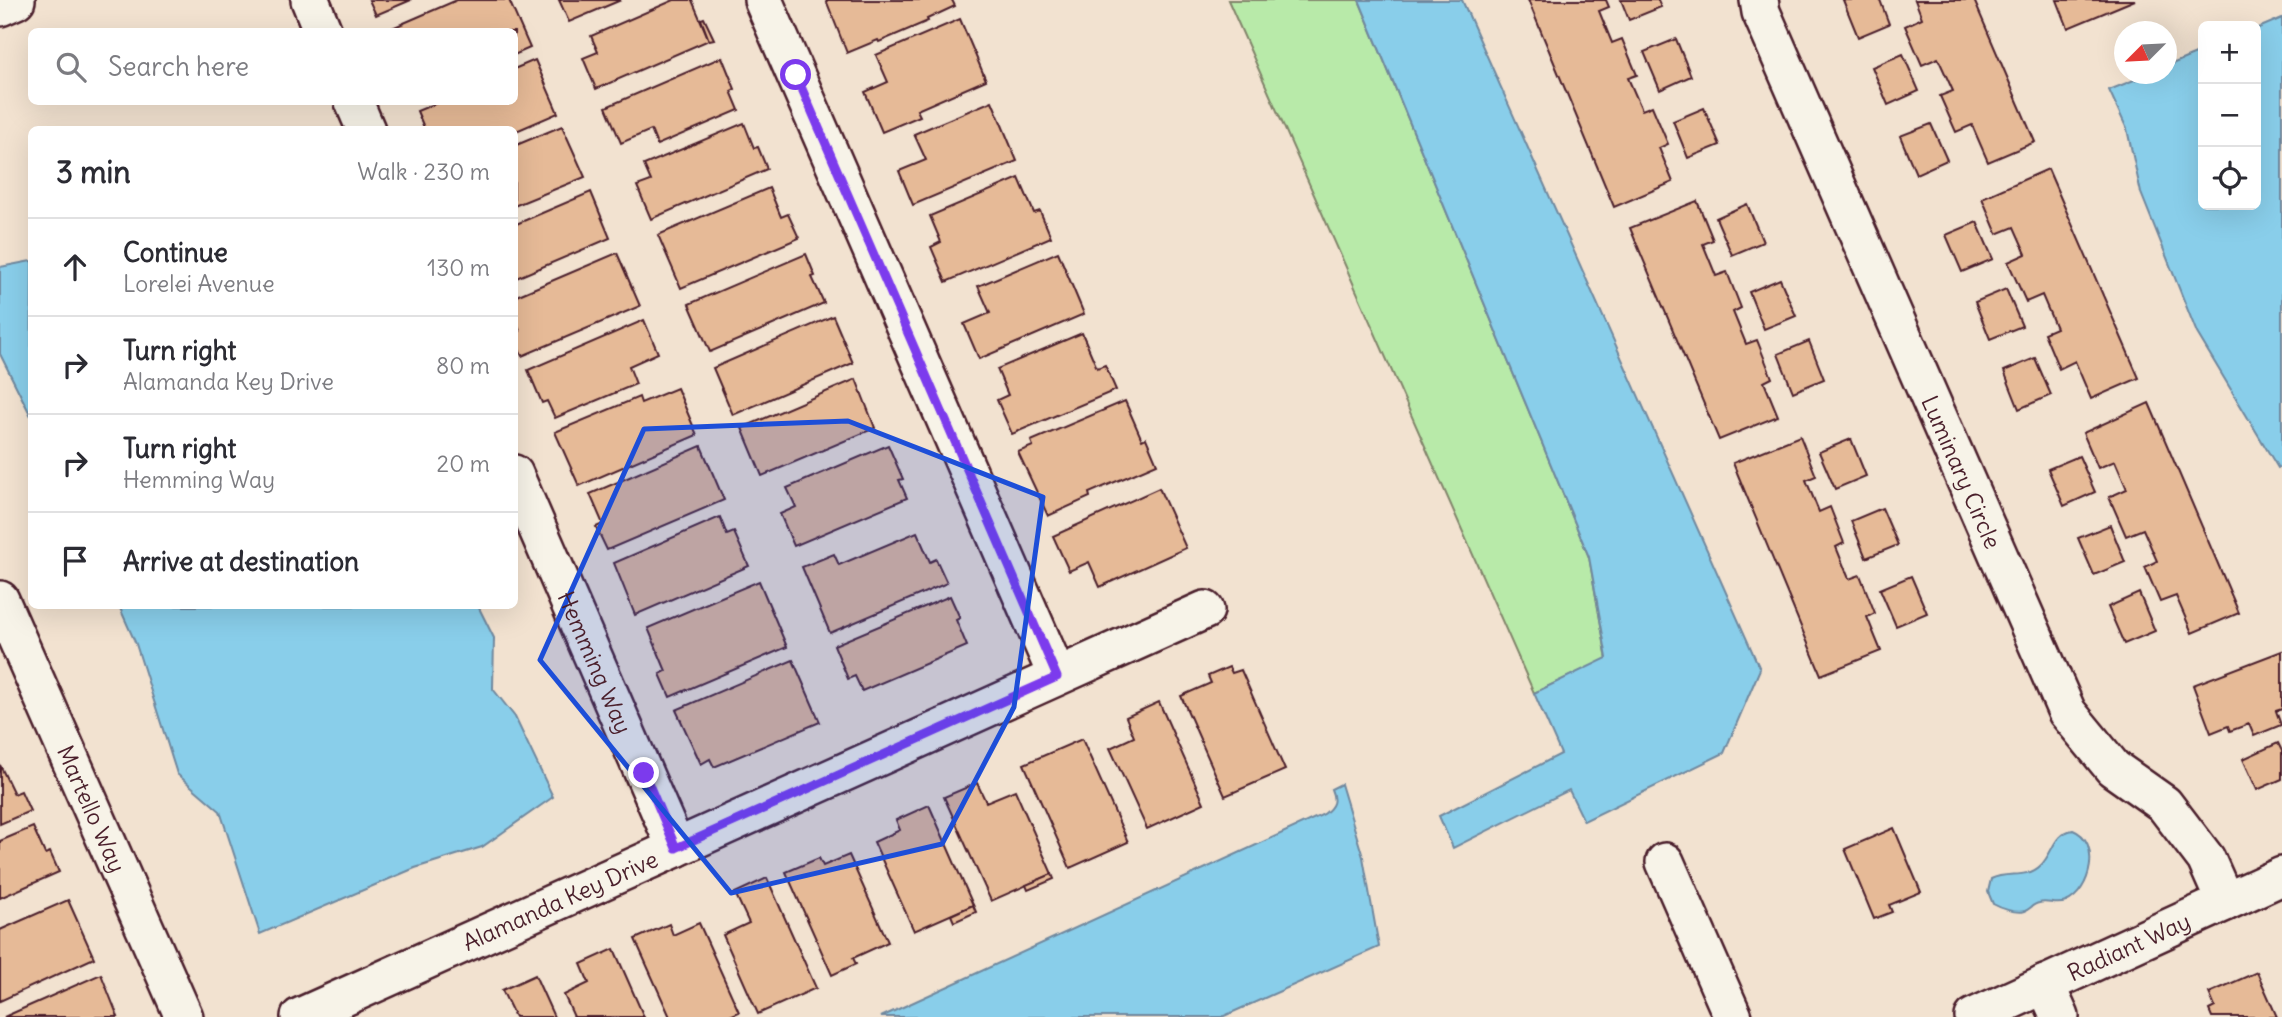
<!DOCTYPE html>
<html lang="en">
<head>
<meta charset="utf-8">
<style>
  :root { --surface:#fff; --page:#f2f2f3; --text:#2b2b33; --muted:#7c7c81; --line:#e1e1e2 }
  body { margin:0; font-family:Delius,sans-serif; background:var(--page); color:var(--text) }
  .controls { position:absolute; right:21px; top:21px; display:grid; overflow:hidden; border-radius:10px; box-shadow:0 7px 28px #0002 }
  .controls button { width:63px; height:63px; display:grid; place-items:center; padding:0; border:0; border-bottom:2px solid var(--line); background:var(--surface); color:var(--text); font:35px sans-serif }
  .compass { position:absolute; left:2114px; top:21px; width:63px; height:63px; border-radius:50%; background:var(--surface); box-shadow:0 7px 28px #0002; rotate:246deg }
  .stop { position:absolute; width:21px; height:21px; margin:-16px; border:5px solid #7c3aed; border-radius:50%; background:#fff }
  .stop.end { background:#7c3aed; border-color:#fff; box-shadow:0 2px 7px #0008 }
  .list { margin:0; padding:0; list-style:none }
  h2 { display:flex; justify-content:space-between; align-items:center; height:91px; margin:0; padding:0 28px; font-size:30px }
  h2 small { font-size:23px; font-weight:400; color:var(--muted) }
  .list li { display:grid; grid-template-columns:46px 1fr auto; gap:21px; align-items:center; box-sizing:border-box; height:98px; padding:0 28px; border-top:2px solid var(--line) }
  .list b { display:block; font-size:26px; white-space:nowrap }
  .list p { margin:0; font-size:23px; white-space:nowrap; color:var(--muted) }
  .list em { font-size:23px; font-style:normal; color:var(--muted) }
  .icon { flex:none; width:38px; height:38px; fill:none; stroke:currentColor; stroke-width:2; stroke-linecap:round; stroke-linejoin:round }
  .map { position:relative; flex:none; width:2282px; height:1017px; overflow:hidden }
  .search { position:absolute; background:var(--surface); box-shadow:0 7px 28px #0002; left:28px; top:28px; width:490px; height:77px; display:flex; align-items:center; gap:18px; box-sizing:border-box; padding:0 24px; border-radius:10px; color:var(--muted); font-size:26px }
  .panel { position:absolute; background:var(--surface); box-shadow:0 7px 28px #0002; left:28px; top:126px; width:490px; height:483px; border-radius:10px }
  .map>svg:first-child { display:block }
  .green { fill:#b8eaa9; stroke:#81846a; stroke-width:2 }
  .water { fill:#89ceea; stroke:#70889e; stroke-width:2 }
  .building { fill:#e6ba97; stroke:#4a1f2b; stroke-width:2 }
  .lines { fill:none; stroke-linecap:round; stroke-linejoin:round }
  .street-casing { stroke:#4a1f2b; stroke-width:42 }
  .street { stroke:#f7f3e8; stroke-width:37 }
  .route { stroke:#7c3aed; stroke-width:9 }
  .marked { fill:#1d4ed8; fill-opacity:0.2; stroke:#1d4ed8; stroke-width:5; stroke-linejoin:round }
  .labels { text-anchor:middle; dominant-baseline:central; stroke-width:5; stroke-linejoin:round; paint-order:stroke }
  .street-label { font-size:23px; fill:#4a1f2b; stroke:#f7f3e8 }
</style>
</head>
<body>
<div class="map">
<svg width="2282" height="1017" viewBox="0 0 2282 1017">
  <rect width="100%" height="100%" fill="#f2e2d0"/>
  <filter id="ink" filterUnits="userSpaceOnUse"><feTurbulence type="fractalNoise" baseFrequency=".0143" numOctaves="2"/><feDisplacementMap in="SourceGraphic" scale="14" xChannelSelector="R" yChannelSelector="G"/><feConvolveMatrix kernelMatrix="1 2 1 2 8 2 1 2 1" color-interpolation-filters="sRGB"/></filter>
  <g filter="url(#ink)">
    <polygon class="green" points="1228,0 1359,0 1589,557 1607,659 1534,693"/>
    <g class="water">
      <polygon points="1359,0 1462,0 1760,669 1724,753 1584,821 1569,790 1453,848 1439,816 1561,754 1534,693 1607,658 1589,557"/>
      <polygon points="2282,18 2282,466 2278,468 2197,333 2141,193 2127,129 2109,90 2149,74 2166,74 2167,66 2203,51 2203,205 2256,205 2256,29"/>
      <polygon points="31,261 32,261 31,416 0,354 0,267"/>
      <polygon points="119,606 478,606 494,638 493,689 515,717 553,797 482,847 415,868 260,934 220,811 177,774 136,644"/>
      <path d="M 1341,784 L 1363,857 L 1379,947 L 1222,1017 L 881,1017 L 1324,814 C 1334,806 1336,801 1331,789 Z"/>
      <path d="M 2073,830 C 2102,841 2091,892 2066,902 C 2056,906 2047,900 2039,903 C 2033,904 2030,909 2025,911 C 2016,914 2000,908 1993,904 L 1988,892 L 1991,879 C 2007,871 2027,879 2040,866 C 2054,853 2052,834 2073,830 Z"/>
    </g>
    <g class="building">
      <polygon points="369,0 411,0 376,15"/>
      <polygon points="457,0 509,0 530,48 514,55 514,32 383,32"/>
      <polygon points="559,0 621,0 569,22"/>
      <polygon points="674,0 692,0 709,40 596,89 583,58 598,52 591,36"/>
      <polygon points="826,0 952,0 955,6 927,19 928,21 879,42 878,40 847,53"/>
      <polygon points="1528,0 1606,0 1609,7 1599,11 1612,43 1622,39 1637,75 1628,78 1642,110 1652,106 1668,144 1659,148 1673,182 1614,207"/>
      <polygon points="1621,0 1658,0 1661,7 1629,20"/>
      <polygon points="1843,0 1880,0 1889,24 1858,37"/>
      <polygon points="1915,0 1974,0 2035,142 1988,162 1972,125 1956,132 1940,96 1953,91 1938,58 1922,65 1905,26 1922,18"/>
      <polygon points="2057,0 2135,0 2068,28"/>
      <polygon points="704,18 714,39 709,40 701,19"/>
      <polygon points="960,19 986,80 917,110 920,116 882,132 865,92 888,82 876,55"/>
      <polygon points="1676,39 1691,76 1660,90 1644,52"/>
      <polygon points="1903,54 1919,91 1888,105 1872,67"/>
      <polygon points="722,57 735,89 731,91 739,110 657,145 651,130 621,143 606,107"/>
      <polygon points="535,60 558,113 514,132 514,130 425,130 417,111 439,102 514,102 514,69"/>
      <polygon points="992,101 1017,161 913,205 899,171 926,160 914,134"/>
      <polygon points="1704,108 1720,145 1688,158 1673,121"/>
      <polygon points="744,123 754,148 758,147 767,169 651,219 637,186 651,181 644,165"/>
      <polygon points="1931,124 1947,160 1916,174 1900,136"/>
      <polygon points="562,126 585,177 514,206 514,146"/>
      <polygon points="2048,169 2139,378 2091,399 2075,361 2059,369 2044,333 2056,328 2042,295 2026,302 2008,262 2026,254 2014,227 1997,234 1982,198"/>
      <polygon points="1019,178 1034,213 1040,211 1051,237 946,282 931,247 941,242 930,216"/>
      <polygon points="769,188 781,217 788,214 799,238 681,288 658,235"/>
      <polygon points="591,192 610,238 514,279 514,225"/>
      <polygon points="1697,201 1713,240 1703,244 1716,276 1727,272 1741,308 1733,312 1746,344 1757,340 1772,378 1764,382 1778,416 1719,440 1630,228"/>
      <polygon points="1747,204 1763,242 1732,255 1716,218"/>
      <polygon points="1977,222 1993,259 1962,272 1946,235"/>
      <polygon points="1058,252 1084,314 979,359 964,324 990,313 978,286"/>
      <polygon points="617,253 640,306 522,356 514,339 514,334 520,331 514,318 514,297"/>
      <polygon points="806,254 815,276 812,277 824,303 710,352 689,304"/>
      <polygon points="1780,279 1796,316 1764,329 1749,292"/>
      <polygon points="2006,289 2022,326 1990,339 1975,302"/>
      <polygon points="833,316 853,363 733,415 713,368"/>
      <polygon points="644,320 658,353 629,366 636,384 555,418 547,401 542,403 528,370"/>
      <polygon points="1082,333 1097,368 1105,365 1116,390 1012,434 997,400 1008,395 997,369"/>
      <polygon points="1809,341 1824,379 1793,392 1778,354"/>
      <polygon points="2035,358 2051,395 2019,409 2004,371"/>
      <polygon points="856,379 875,428 762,476 742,428"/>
      <polygon points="677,388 697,435 579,486 555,432 639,397 641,403"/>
      <polygon points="1125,401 1142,440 1146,438 1157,464 1089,493 1090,497 1048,516 1018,452 1033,446 1031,441"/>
      <polygon points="2149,403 2239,613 2192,633 2176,596 2160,602 2145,567 2157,561 2143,529 2126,536 2109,497 2127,489 2115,461 2098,468 2083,433"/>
      <polygon points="1800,436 1816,476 1806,480 1819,512 1830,507 1844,543 1836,547 1849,579 1860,575 1875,613 1867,617 1881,651 1821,675 1733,463"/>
      <polygon points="1851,439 1866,476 1835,489 1819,452"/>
      <polygon points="888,445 903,479 899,480 907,498 794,546 780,514 796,507 787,488"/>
      <polygon points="701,446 724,500 607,550 596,527 603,524 590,494"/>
      <polygon points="2079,456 2095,492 2064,506 2048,469"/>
      <polygon points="1159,488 1186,548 1100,587 1089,562 1069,571 1053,536"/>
      <polygon points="1882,508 1898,545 1866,558 1851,521"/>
      <polygon points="720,517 727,535 734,532 749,566 635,615 614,563"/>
      <polygon points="2110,525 2125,562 2094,575 2078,538"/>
      <polygon points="917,532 930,562 936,559 947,583 830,633 802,567 834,554 839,565"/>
      <polygon points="1911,576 1927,613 1896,626 1880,589"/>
      <polygon points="759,581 787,647 670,697 660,674 666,671 648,628"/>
      <polygon points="2139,593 2155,631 2124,644 2108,607"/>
      <polygon points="950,596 960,618 956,620 967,646 862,691 855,676 848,679 834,645"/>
      <polygon points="2282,651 2282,709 2276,711 2281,725 2254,736 2249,724 2230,731 2228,726 2211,733 2193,685"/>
      <polygon points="793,660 820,722 714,767 710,759 701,764 676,710"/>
      <polygon points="1229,667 1232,673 1241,670 1285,770 1225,796 1181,696 1211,683 1208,676"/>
      <polygon points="1159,702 1204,803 1147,829 1110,748 1134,737 1126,717"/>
      <polygon points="1082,739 1128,842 1070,868 1024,764"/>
      <polygon points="2278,743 2282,751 2282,779 2257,790 2243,759"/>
      <polygon points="0,765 14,794 21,791 30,811 0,824"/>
      <polygon points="977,783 986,802 1015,790 1052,874 991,901 944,797"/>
      <polygon points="929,805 973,905 914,931 874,842 900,830 896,820"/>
      <polygon points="33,827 45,854 50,852 59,872 0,898 0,841"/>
      <polygon points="1894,828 1921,892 1889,905 1892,912 1874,919 1845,849"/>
      <polygon points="849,855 888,942 853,958 856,964 832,975 786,872 819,858 823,866"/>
      <polygon points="1052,874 1054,879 1028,890 1026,885"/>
      <polygon points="767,878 816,988 758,1014 723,935 749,923 735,893"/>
      <polygon points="68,900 94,958 0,1001 0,930"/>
      <polygon points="973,905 976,912 954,922 951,915"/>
      <polygon points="699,923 739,1012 728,1017 670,1017 635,939 669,924 673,935"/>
      <polygon points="614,949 644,1017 574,1017 564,995 589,983 581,964"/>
      <polygon points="2257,972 2277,1017 2212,1017 2209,1010 2215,1007 2209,993"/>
      <polygon points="101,974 118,1017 4,1017"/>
      <polygon points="535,975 554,1017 515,1017 502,990"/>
    </g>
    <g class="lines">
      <defs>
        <g id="street">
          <polyline points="310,0 323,32"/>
          <polyline points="763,0 1057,676"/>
          <path id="s1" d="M 1759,0 L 1761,12 L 2067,712 L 2113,768 L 2164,804 L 2206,859 L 2225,902"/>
          <polyline points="0,7 16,0"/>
          <polyline points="354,102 366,130"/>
          <path id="s2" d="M 514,474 L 676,848"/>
          <path id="s3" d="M 0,600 L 184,1017"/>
          <polyline points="1665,862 1733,1017"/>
          <polyline points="2045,984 2060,1017"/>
          <path id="s4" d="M 300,1017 L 1205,610"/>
          <path id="s5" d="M 1974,1017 L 2282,876"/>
        </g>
      </defs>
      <use href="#street" class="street-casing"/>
      <use href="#street" class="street"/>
    </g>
  </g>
  <g class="lines" filter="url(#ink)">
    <polyline class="route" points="644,773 676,848 1057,677 796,75"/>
  </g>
  <path class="marked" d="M 848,421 L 1043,497 L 1014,707 L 942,844 L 731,893 L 540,660 L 644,429 Z"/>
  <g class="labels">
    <g class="street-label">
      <text stroke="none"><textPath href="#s1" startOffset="514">Luminary Circle</textPath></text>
      <text stroke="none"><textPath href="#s2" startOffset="205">Hemming Way</textPath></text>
      <text stroke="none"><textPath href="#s3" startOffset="228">Martello Way</textPath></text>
      <text stroke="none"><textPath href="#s4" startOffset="285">Alamanda Key Drive</textPath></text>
      <text stroke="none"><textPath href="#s5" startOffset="170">Radiant Way</textPath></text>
    </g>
  </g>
</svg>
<div class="controls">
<button>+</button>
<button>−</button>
<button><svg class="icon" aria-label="locate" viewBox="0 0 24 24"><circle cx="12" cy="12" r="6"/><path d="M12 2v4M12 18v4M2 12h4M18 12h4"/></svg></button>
</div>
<svg class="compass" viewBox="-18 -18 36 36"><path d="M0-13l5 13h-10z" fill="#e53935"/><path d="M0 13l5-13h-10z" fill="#7c7c81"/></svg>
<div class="stop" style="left:796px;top:75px"></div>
<div class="stop end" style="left:644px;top:773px"></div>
<div class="search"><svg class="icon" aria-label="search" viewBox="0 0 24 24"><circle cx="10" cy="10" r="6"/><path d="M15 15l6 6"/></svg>Search here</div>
<section class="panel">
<h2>3 min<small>Walk · 230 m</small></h2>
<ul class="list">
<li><svg class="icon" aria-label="ahead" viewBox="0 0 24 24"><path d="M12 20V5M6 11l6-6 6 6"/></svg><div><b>Continue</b><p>Lorelei Avenue</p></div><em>130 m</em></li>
<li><svg class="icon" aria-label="right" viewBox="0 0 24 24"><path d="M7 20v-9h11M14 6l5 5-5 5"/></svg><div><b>Turn right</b><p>Alamanda Key Drive</p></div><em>80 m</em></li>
<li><svg class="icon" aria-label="right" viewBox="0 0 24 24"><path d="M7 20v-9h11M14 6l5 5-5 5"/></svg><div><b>Turn right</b><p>Hemming Way</p></div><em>20 m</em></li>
<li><svg class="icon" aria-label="arrive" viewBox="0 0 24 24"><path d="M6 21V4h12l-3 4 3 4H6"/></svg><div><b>Arrive at destination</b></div></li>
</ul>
</section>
</div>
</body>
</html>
